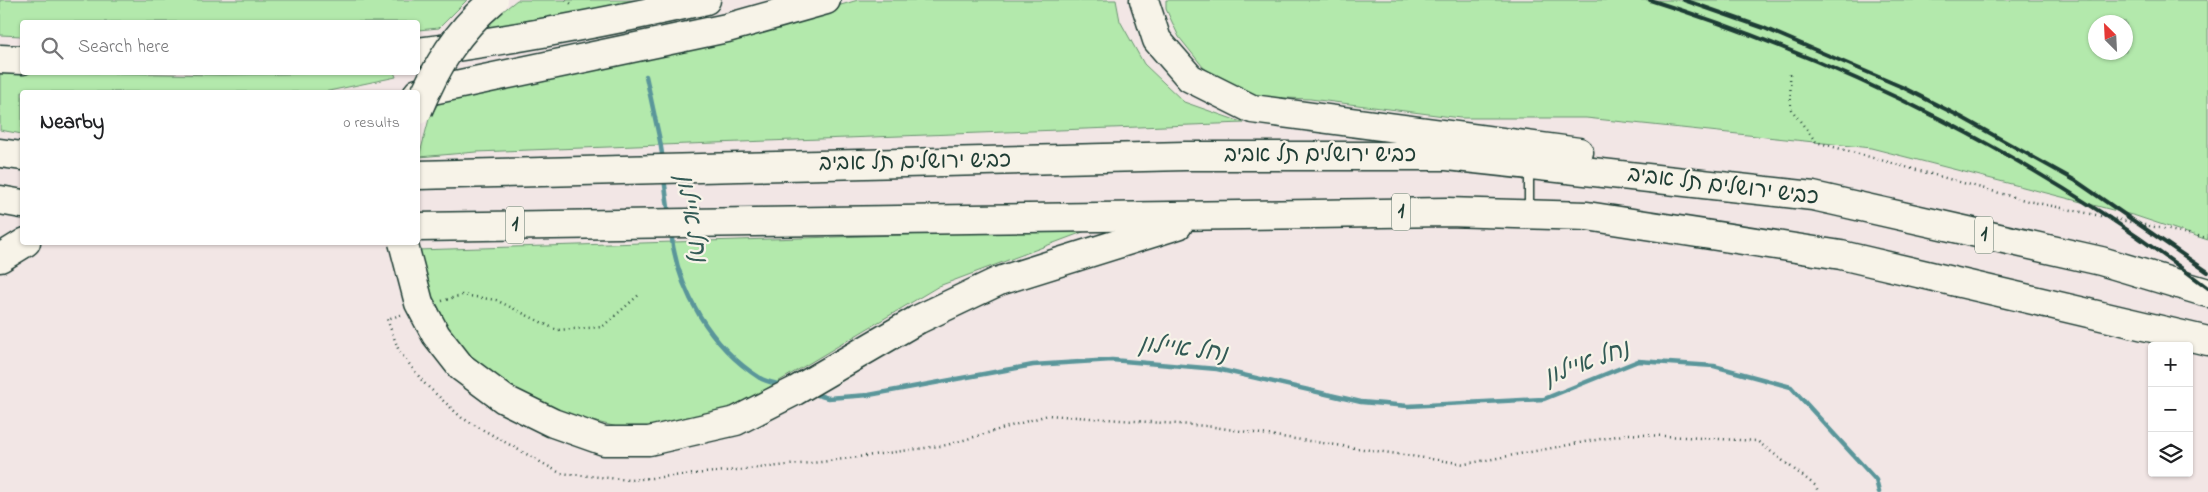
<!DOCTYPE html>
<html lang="en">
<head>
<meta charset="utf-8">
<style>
  :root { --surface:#fff; --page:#f6f6f6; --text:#202124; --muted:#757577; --line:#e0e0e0 }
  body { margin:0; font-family:"Indie Flower","Playpen Sans Hebrew",sans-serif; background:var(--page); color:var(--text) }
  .controls { position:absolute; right:15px; bottom:15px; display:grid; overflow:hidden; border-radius:5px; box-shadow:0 1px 4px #0004 }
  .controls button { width:45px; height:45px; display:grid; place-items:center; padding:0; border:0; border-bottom:1px solid var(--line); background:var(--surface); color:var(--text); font:25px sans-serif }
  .compass { position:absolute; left:2088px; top:15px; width:45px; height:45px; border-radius:50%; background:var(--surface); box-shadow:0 1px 4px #0004; rotate:336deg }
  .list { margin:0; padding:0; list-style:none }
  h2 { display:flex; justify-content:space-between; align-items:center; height:65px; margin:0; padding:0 20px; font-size:21px }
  h2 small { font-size:16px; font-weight:400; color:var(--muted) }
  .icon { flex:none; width:28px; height:28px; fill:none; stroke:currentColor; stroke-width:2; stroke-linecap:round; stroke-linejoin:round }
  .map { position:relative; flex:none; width:2208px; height:492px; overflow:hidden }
  .search { position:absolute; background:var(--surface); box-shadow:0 1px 4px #0004; left:20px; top:20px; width:400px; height:55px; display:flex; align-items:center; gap:12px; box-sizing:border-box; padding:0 18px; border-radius:5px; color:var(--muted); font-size:19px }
  .panel { position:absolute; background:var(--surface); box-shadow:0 1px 4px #0004; left:20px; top:90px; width:400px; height:155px; border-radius:5px }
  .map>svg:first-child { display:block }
  .green { fill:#b3e9ac; stroke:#699370; fill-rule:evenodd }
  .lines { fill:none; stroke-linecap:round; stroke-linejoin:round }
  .stream { stroke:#5a969a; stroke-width:4.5 }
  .service-casing { stroke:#1f3d34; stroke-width:11 }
  .motorway-casing { stroke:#1f3d34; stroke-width:31 }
  .path { stroke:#1f3d34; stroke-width:2.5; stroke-dasharray:1 4; stroke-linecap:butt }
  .service { stroke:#f7f3e8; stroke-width:8 }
  .motorway { stroke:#f7f3e8; stroke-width:28 }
  .rail { stroke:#1f3d34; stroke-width:4 }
  .motorway-bridge-casing { stroke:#1f3d34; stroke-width:31; stroke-linecap:butt }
  .motorway-bridge { stroke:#f7f3e8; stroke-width:28 }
  .labels { text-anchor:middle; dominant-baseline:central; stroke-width:4.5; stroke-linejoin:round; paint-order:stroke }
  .shield { fill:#f7f3e8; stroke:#60746a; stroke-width:1 }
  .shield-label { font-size:21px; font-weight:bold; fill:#1f3d34 }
  .street-label { font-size:22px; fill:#1f3d34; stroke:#f7f3e8 }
  .water-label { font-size:24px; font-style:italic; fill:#335b56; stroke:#f7f3e8 }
</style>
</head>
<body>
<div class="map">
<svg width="2208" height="492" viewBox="0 0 2208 492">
  <rect width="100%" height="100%" fill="#f2e6e5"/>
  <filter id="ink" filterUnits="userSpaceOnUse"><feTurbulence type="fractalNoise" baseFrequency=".02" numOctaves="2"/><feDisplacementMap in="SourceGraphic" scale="10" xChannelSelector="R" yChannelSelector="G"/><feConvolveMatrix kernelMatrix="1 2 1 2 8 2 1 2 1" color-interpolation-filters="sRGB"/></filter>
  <g filter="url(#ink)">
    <g class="green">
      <polygon points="0,0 467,0 439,28 418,30 418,22 22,22 22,36 0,35"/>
      <polygon points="517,0 682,0 473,38 488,23"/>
      <polygon points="858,0 1116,0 1120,21 1144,64 1184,102 1244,123 476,152 419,157 429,119 443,95 741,34"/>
      <path d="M 1166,0 L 2208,0 L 2208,240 L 2136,216 L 1871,148 L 1586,118 L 1460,118 L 1310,99 L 1263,97 L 1227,85 L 1203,67 L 1179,37 L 1166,9 ZM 2096,22 L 2126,22 L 2126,52 L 2096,52 Z"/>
      <polygon points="0,71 223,75 394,72 396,77 324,92 22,92 22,134 0,130"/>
      <polygon points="1091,229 939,286 739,405 704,418 655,426 622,428 545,410 488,379 470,354 450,335 439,308 421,276 417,250"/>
    </g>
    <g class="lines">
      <g class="stream">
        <polyline points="646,76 660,141 663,160"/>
        <polyline points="664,178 669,215"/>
        <path d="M 671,232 C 677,290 711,347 760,378 C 766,382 775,383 782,385"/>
        <polyline points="811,393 828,398 869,395 1033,365 1112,360 1217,369 1361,402 1408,406 1544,399 1638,361 1714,366 1791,387 1876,480 1879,492"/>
      </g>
      <defs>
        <polyline id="service" points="1529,211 1529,170"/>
        <g id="motorway">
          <polyline points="1144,0 1157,40 1190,78 1252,109 1579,152"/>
          <path d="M 418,52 C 514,40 611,21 706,0"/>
          <polyline points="0,59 22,60"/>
          <polyline points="418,93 727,28 826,0"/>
          <polyline points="0,153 22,156"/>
          <polyline points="418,175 1185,156 1447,156 1813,196 2101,261 2208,293"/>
          <polyline points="0,200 22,204"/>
          <polyline points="418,227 1447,212 1587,216 1841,255 2208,341"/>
          <polyline points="0,258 26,242"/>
          <polyline points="917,320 999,281 1178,225"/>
        </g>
      </defs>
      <use href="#service" class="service-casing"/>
      <use href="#motorway" class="motorway-casing"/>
      <g class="path">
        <polyline points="566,0 573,5"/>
        <polyline points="1790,74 1791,109 1816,142 2028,201 2208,238"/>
        <polyline points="442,301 462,295 496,300 557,330 602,327 640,294"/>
        <polyline points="401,315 387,319 399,351 424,383 462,418 560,473 630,480 821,462 947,445 1048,415 1207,426 1465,464 1628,434 1757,441 1816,486 1818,492"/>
      </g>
      <use href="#service" class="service"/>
      <use href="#motorway" class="motorway"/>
      <g class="rail">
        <path d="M 1650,0 C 1850,63 2041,160 2208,288"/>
        <polyline points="1684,0 1764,28 1902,87 1961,117 2076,181 2208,272"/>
      </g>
      <defs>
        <g id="motorway-bridge">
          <path d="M 418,110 C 436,66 457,31 494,0"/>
          <polyline points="403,242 419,303 436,335 461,367 504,399 553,423 604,441 649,441 736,421 795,391 917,320"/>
        </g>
      </defs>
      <use href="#motorway-bridge" class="motorway-bridge-casing"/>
      <use href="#motorway-bridge" class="motorway-bridge"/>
    </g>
  </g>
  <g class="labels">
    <g class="shield">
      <rect x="1392" y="193.5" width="18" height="37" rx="4"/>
      <rect x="506" y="206.5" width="18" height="37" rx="4"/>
      <rect x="1975" y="216.5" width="18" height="37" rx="4"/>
    </g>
    <g class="shield-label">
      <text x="1401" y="212">1</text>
      <text x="515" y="225">1</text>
      <text x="1984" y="235">1</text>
    </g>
    <g class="street-label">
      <text x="1320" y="156">כביש ירושלים תל אביב</text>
      <text transform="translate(915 163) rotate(-1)">כביש ירושלים תל אביב</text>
      <text transform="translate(1723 187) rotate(7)">כביש ירושלים תל אביב</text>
    </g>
    <g class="water-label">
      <text transform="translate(690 218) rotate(80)">נחל איילון</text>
      <text transform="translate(1183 350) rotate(7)">נחל איילון</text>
      <text transform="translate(1587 364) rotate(-20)">נחל איילון</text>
    </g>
  </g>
</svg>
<div class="controls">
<button>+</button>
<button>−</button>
<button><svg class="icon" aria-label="layers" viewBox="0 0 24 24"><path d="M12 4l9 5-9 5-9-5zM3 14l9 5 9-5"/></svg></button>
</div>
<svg class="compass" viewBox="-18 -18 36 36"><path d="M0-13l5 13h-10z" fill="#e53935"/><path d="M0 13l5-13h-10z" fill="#757577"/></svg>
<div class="search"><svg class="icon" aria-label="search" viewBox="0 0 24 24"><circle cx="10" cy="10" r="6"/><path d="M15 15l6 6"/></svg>Search here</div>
<section class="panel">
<h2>Nearby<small>0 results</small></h2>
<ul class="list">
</ul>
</section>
</div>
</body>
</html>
